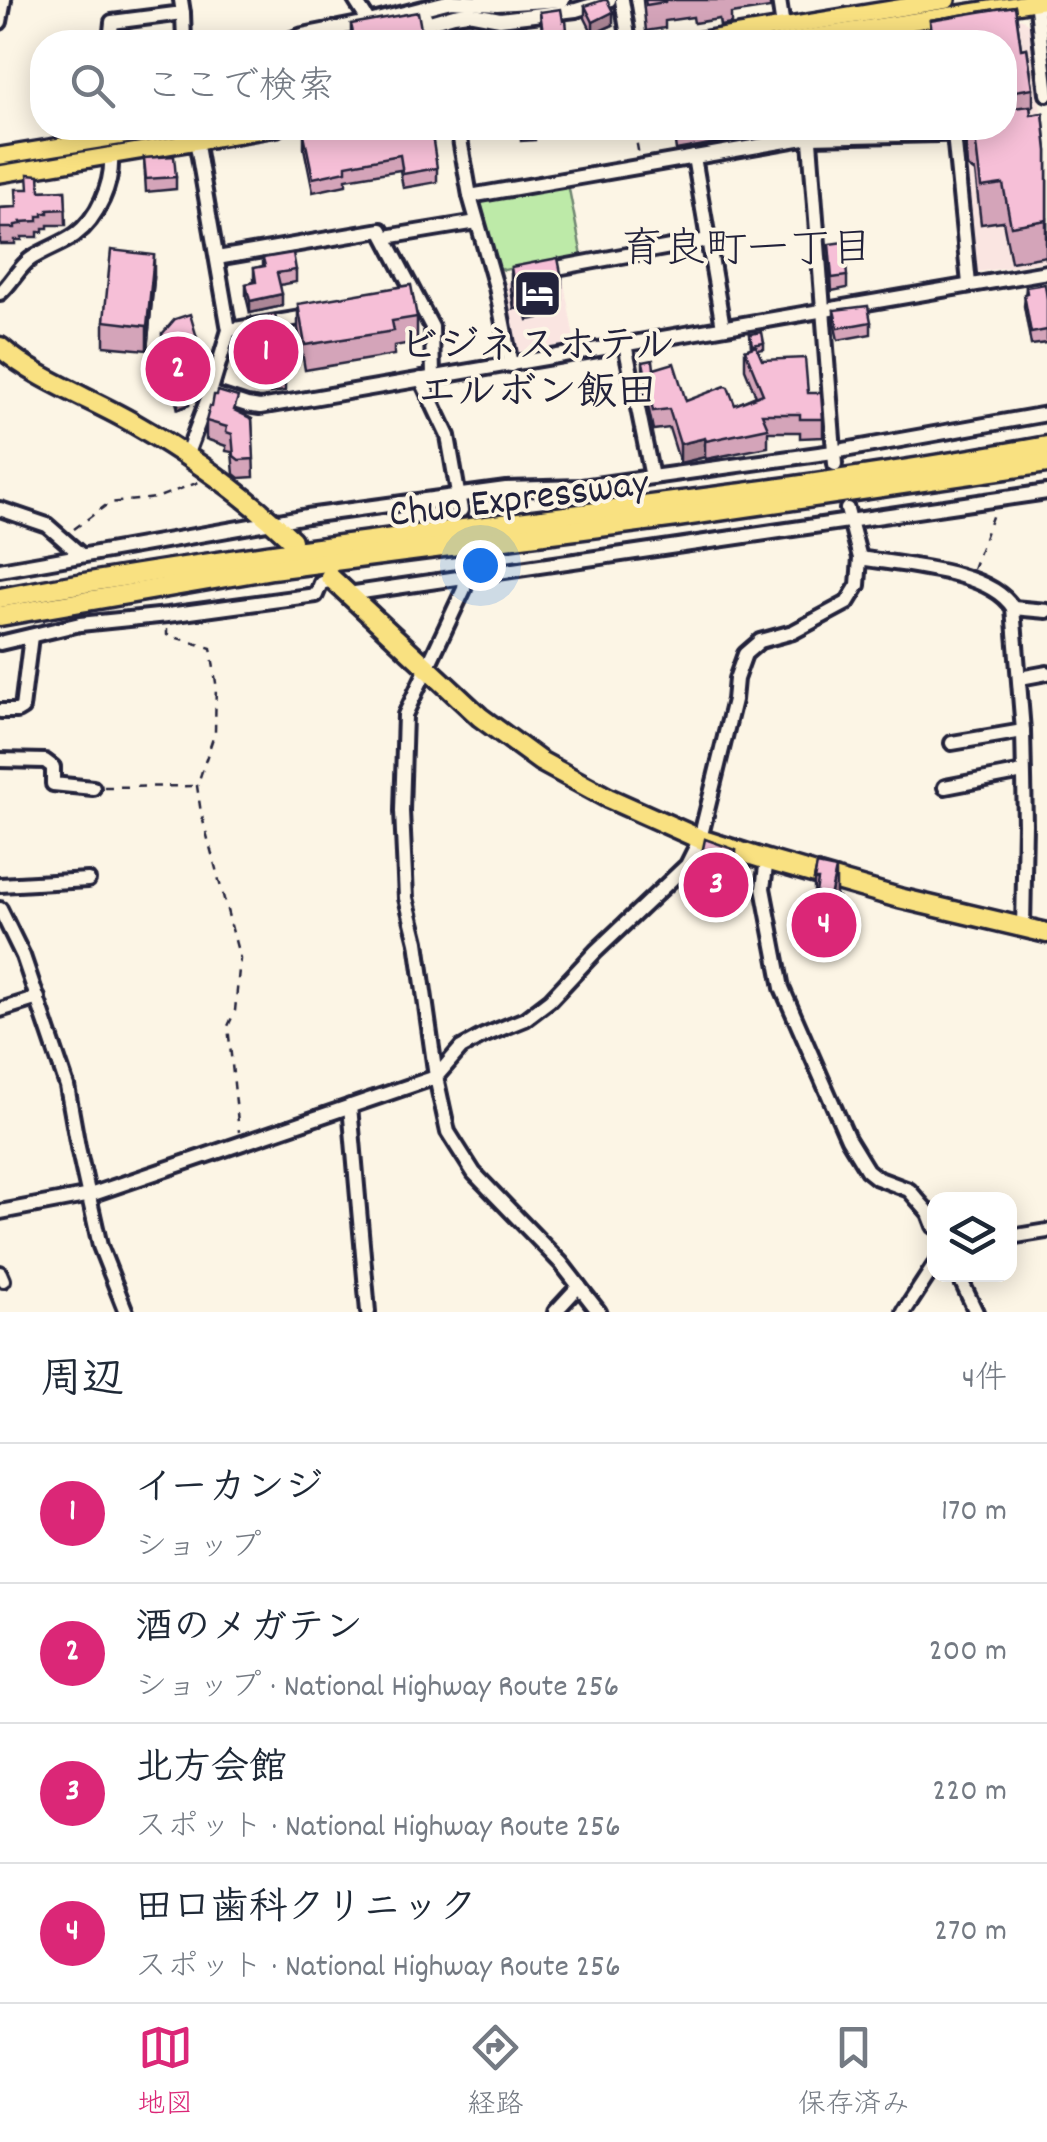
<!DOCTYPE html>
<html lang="ja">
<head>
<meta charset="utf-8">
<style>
  :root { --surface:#fff; --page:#f2f2f3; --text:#1f2937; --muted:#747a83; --line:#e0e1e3; --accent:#db2777 }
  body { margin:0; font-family:Dekko,"Klee One",sans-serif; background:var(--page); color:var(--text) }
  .controls { position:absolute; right:30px; bottom:30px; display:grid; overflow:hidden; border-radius:20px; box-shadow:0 5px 25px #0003 }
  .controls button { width:90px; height:90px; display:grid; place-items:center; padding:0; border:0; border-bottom:2px solid var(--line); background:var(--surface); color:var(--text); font:50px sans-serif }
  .you { position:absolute; left:480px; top:565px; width:35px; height:35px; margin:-25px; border:8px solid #fff; border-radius:50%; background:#1a73e8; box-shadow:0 0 0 15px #1a73e833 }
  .badge { display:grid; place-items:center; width:65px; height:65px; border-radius:50%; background:var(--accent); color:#fff; font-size:32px; font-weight:700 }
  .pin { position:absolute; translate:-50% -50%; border:5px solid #fff; box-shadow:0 2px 10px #0006 }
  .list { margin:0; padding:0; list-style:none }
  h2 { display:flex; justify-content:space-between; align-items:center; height:130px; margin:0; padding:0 40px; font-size:42px }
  h2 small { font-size:32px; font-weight:400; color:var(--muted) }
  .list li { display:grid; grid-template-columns:65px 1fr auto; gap:30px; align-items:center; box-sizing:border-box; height:140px; padding:0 40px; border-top:2px solid var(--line) }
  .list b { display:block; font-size:38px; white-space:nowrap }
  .list p { margin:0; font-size:32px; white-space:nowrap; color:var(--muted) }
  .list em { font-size:32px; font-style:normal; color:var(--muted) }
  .icon { flex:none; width:55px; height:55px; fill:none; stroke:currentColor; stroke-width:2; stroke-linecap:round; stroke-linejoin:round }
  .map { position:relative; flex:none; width:1047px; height:1312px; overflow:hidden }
  .search { position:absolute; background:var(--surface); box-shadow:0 5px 25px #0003; left:30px; right:30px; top:30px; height:110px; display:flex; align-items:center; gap:25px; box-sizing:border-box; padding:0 35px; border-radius:40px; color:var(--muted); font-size:38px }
  .sheet { height:690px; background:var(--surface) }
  nav { display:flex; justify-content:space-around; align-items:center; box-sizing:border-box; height:140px; border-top:2px solid var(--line); background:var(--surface); font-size:28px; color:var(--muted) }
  nav a { display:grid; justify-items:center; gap:5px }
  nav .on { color:var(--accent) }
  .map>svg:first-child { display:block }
  .built { fill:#fae5e1 }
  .green { fill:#bdeaa8; stroke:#708672; stroke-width:2.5 }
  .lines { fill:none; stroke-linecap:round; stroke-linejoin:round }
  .stream { stroke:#6292a0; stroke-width:4 }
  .minor-casing { stroke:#22223b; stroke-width:20 }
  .major-casing { stroke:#22223b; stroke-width:22 }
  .highway-casing { stroke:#22223b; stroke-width:25 }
  .path { stroke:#22223b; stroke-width:2.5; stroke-dasharray:8 8; stroke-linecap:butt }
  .minor { stroke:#fcf5e5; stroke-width:12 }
  .major { stroke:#f9e181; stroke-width:15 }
  .highway { stroke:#f9e181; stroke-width:18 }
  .wall { fill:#d4a4b9; stroke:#22223b; stroke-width:2.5 }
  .shaded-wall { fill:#ac8696; stroke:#22223b; stroke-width:2.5 }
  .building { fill:#f6bfd7; stroke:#22223b; stroke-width:2.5 }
  .labels { text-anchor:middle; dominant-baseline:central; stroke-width:8; stroke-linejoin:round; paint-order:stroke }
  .poi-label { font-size:40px; font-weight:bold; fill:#22223b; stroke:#fcf5e5 }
  .street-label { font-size:40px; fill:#22223b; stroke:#fcf5e5 }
  .neighbourhood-label { font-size:42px; fill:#22223b; stroke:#fcf5e5 }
</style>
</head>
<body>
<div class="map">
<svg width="1047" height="1312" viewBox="0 0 1047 1312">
  <rect width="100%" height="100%" fill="#fcf5e5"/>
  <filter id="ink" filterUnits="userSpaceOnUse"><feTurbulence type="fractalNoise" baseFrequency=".01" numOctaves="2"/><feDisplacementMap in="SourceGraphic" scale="20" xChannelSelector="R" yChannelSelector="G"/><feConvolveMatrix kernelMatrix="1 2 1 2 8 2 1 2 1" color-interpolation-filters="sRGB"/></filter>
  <g filter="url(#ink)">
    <g class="built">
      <polygon points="1017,18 1023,19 1030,26 1041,111 1030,124 1004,42 864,42"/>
      <polygon points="702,128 803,128 796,134 706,149"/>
      <polygon points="969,141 1047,159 1047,261 978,272 973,269 962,146"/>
      <polygon points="562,272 575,343 519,352 516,351 506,282"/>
    </g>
    <polygon class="green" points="568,184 582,256 504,270 495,265 477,204 479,201"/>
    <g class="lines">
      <g class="stream">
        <polyline points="304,42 329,39"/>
        <polyline points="110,196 117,181"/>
        <path d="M 53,255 C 79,244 94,230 106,205"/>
      </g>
      <defs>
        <g id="minor">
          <polyline points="355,0 369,22"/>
          <polyline points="622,0 629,42"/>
          <polyline points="779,0 782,20"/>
          <polyline points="1036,0 1047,94"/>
          <polyline points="183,13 184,42"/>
          <polyline points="425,16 430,42"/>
          <polyline points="0,22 4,0"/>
          <polyline points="405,29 454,15 468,13 500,19 576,10 609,0"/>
          <polyline points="110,42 112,22 183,13 181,0"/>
          <polyline points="284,42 303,35 369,22 451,1 497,4 563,0"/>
          <polyline points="334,42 366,37"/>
          <polyline points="115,128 116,129"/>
          <polyline points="458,128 470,196 496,287 511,365"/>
          <polyline points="809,128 835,464"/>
          <polyline points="954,134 969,284"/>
          <polyline points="694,157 723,327"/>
          <polyline points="470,196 810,137 982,133"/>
          <polyline points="386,237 477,222"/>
          <polyline points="217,258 381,230 432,327 433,378"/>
          <polyline points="546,270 708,240"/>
          <path d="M 0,293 C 12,283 19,266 32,258 C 46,249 62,244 75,235 C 98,218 113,183 111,156"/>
          <polyline points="229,330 312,316"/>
          <polyline points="625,344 652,477"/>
          <polyline points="421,379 448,436 461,510"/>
          <polyline points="210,393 247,405 260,407 1047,272"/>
          <polyline points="186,456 210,393 229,330 194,128"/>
          <polyline points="0,509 47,525 80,554"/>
          <path d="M 860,558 C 901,565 990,570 1013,608 L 1023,731 L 1025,824 L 1023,927"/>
          <polyline points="466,568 464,589 405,715 402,811 406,898 417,942 436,1077 448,1132 474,1173 561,1263 599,1312"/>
          <polyline points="0,570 307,516 506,489 582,487 652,477 833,452 1047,414"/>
          <polyline points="348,594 1047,492"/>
          <polyline points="1013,608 1047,611"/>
          <polyline points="0,643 80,624 168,615 316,595 321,583 334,580"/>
          <polyline points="1020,678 1047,673"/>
          <polyline points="0,711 17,711 22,708 31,636"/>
          <polyline points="952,743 1023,731"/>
          <polyline points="0,760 45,761 53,767 53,784 93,788"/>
          <polyline points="945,787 1023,772"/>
          <polyline points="767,860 763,888 782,988 848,1139 867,1170 877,1178 909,1190 929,1213 934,1226"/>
          <polyline points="0,885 88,880"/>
          <polyline points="0,909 23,956 67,1086 78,1147 100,1246 126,1312"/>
          <polyline points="0,1010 38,998"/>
          <polyline points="350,1106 368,1312"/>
          <polyline points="0,1212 90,1195 436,1077 461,1048 483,1036 525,1019 550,1000 596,951 687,865 700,839 734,700 736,679 745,654 760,641 793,632 847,603 858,585 860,558 847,509"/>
          <polyline points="1010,1237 1047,1231"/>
          <polyline points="0,1273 3,1280"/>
          <polyline points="958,1274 976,1312"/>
          <polyline points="555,1312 579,1286"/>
          <polyline points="904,1312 934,1266"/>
        </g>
        <g id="major">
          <polyline points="690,42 947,0"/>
          <polyline points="781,42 1047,0"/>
          <polyline points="0,156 172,128"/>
          <polyline points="0,174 276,128"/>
        </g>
        <g id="highway">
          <path d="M 0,347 C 39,381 91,398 135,424 C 191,456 245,495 292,540"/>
          <polyline points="330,577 480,717 540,761 608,798 700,839 767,860 899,898 1047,933"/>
          <path d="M 0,598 C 347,533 700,509 1047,446"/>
          <polyline points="0,616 272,569 677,517 1047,463"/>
        </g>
      </defs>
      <use href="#minor" class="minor-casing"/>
      <use href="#major" class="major-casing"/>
      <use href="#highway" class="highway-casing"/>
      <g class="path">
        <polyline points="642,40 679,36"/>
        <polyline points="634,128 639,156"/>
        <polyline points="74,529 109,503 156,498 199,482"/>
        <polyline points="973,569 994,511"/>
        <polyline points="167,629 167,635 211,648 216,683 215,732 197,786 201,813 240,959 235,1011 228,1026 239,1132"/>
        <polyline points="104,787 196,786"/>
      </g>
      <use href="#minor" class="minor"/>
      <use href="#major" class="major"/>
      <use href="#highway" class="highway"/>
    </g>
    <g class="wall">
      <polygon points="643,0 770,0 770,8 731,14 731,24 720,26 719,19 694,23 693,17 665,21 665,28 646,31"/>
      <polygon points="585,6 613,25 593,34 585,18"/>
      <polygon points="1015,6 1021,49 1027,48 1033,88 1033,107 1030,107 1031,115 1043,113 1047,151 1047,256 1011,262 1003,221 981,224 975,172 967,166 966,152 966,128 1004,128 1004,42 931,42 930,20"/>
      <polygon points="540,12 563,21 567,30 567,42 543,42"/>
      <polygon points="351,24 421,29 421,42 351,42"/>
      <polygon points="341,128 437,168 437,182 403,188 400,170 346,179 346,185 313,192 304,148 304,134"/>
      <polygon points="520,128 535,128 535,140 521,141"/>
      <polygon points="673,128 788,128 759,132 759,134 744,138 676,150"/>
      <polygon points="144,158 176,177 176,189 146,192"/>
      <polygon points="65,190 66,225 48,225 48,228 43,228 43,232 38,232 38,237 22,237 22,240 15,240 15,244 0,244 0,208 16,207 40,191"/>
      <polygon points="829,244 847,276 847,288 832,291"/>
      <polygon points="263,258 296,270 296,282 280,285 282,306 250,313 246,296 246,284 254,282 254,268 263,266"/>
      <polygon points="511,267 562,278 562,300 539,304 539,318 528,320 525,307 514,309 511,289"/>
      <polygon points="154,279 147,350 104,346 104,321"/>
      <polygon points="1026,287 1047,299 1047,343 1031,345 1024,306"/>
      <polygon points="298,304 417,317 417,342 394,346 394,355 305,370 298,328"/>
      <polygon points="834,310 871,322 871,334 838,340 834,322"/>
      <polygon points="252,318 285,372 285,391 270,393 265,368 257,369 252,337"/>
      <polygon points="162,334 200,366 184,371 189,405 178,409 162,352"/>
      <polygon points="750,334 764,343 764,349 758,350 762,360 808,393 823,419 823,437 800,438 800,432 768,432 768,447 706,459 705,457 680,463 669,428 653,430 643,381 643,362 654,369 686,401 735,405 756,396 745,369 745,350 751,348"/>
      <polygon points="238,412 252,419 254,477 239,478 234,474 232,452 226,451 226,446 206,439 206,421"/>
      <polygon points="817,865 836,897 838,933 835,947 814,942 814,880"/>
      <polygon points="736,868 726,911 696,901 696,883"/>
    </g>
    <g class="shaded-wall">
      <polygon points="613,12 613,25 593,34 593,22"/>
      <polygon points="744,128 759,128 759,134 744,138"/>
      <polygon points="1047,220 1047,256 1046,257 1046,221"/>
      <polygon points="154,255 154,279 147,350 147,326"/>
      <polygon points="525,285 525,307 514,309 514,287"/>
      <polygon points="282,294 282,306 250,313 250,301"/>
      <polygon points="200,348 200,366 179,372 179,354"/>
      <polygon points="189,387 189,405 178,409 178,390"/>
      <polygon points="705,438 705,457 680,463 680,444"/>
      <polygon points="736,850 736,868 726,911 726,892"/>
      <polygon points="836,869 836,905 830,897"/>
      <polygon points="838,897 838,933 835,947 835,910"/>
    </g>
    <g class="building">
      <polygon points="603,0 607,0 613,12 593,22 585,6"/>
      <polygon points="645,0 665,0 665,2 646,5"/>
      <polygon points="1015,6 1021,49 1027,48 1033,88 1004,93 1004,42 934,42 930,20"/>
      <polygon points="561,9 563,21 566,20 567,30 564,30 565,36 544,39 540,12"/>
      <polygon points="418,12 421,29 412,31 413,37 406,38 407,41 400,42 355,42 351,24"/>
      <polygon points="1030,106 1031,115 1043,113 1047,151 1047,220 1011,226 1003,184 981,187 975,136 967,130 967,128 1004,128 1004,109"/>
      <polygon points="341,128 431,128 437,168 403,174 400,155 346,165 346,171 313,178 304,134"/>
      <polygon points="675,128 707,128 676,133"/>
      <polygon points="174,156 176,177 146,179 144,158"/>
      <polygon points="28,174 39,175 40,191 65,190 66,209 48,210 48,213 43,213 43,216 38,216 38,221 21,222 22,224 15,225 15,228 0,228 0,208 17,207 16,189 29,189"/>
      <polygon points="844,242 847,276 832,278 829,244"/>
      <polygon points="111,250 154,255 147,326 104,321"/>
      <polygon points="293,253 296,270 277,273 282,294 250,301 246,284 256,282 254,268 265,266 263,258"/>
      <polygon points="558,258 562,278 536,283 539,296 528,298 525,285 514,287 511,267"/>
      <polygon points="1045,284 1047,299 1047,330 1031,333 1024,294 1027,293 1026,287"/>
      <polygon points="411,285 417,317 392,321 394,331 305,345 298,304"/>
      <polygon points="868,306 871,322 838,328 834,310"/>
      <polygon points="190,314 200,348 179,354 189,387 178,390 162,334 175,319"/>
      <polygon points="275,314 285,372 270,375 265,349 257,350 252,318"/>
      <polygon points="762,332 764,343 752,345 750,334"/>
      <polygon points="756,346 762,360 805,358 808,393 821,393 823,419 800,419 800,414 762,414 768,428 706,441 705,438 680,444 669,409 653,411 643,362 653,360 654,369 674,363 686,401 725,386 728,387 735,405 763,394 745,350"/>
      <polygon points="218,391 238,397 234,410 252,419 254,459 239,460 234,456 232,434 226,432 227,427 206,421 210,406 212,407 214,395 217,395"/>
      <polygon points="705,839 736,850 726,892 696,883"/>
      <polygon points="817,865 836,869 830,897 838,897 835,910 814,906 818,880 814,880"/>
    </g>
  </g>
  <defs>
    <symbol id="hotel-square" viewBox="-11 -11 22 22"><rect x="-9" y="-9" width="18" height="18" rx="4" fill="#22223b" stroke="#fcf5e5"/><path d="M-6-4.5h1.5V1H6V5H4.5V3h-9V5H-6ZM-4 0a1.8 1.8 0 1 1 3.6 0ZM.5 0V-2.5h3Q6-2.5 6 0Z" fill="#fff"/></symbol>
  </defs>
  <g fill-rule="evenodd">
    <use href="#hotel-square" x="510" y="266" width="55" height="55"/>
  </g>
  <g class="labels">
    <g class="poi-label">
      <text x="537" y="349">ビジネスホテル<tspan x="537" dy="46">エルボン飯田</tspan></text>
    </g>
    <g class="street-label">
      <text transform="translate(519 502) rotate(-7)">Chuo Expressway</text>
    </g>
    <g class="neighbourhood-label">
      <text x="747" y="253">育良町一丁目</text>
    </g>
  </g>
</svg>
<div class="controls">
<button><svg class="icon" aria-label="layers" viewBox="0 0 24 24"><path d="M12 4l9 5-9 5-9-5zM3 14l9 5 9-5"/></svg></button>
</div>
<div class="you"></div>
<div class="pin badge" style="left:266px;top:352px">1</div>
<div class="pin badge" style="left:178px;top:369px">2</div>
<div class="pin badge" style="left:716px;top:885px">3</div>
<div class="pin badge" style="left:824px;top:925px">4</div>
<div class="search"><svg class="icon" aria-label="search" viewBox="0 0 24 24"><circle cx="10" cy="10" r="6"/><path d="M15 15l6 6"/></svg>ここで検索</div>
</div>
<section class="sheet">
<h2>周辺<small>4件</small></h2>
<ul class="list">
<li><span class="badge">1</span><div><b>イーカンジ</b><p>ショップ</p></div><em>170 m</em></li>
<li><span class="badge">2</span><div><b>酒のメガテン</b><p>ショップ · National Highway Route 256</p></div><em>200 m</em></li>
<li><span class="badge">3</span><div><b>北方会館</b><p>スポット · National Highway Route 256</p></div><em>220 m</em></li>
<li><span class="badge">4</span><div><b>田口歯科クリニック</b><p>スポット · National Highway Route 256</p></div><em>270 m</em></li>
</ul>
</section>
<nav>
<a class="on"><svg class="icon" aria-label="map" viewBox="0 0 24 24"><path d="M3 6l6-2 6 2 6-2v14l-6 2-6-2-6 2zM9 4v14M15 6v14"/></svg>地図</a>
<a><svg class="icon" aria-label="directions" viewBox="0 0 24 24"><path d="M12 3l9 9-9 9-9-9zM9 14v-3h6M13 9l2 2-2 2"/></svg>経路</a>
<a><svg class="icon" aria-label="saved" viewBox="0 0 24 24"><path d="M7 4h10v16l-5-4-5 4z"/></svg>保存済み</a>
</nav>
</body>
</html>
